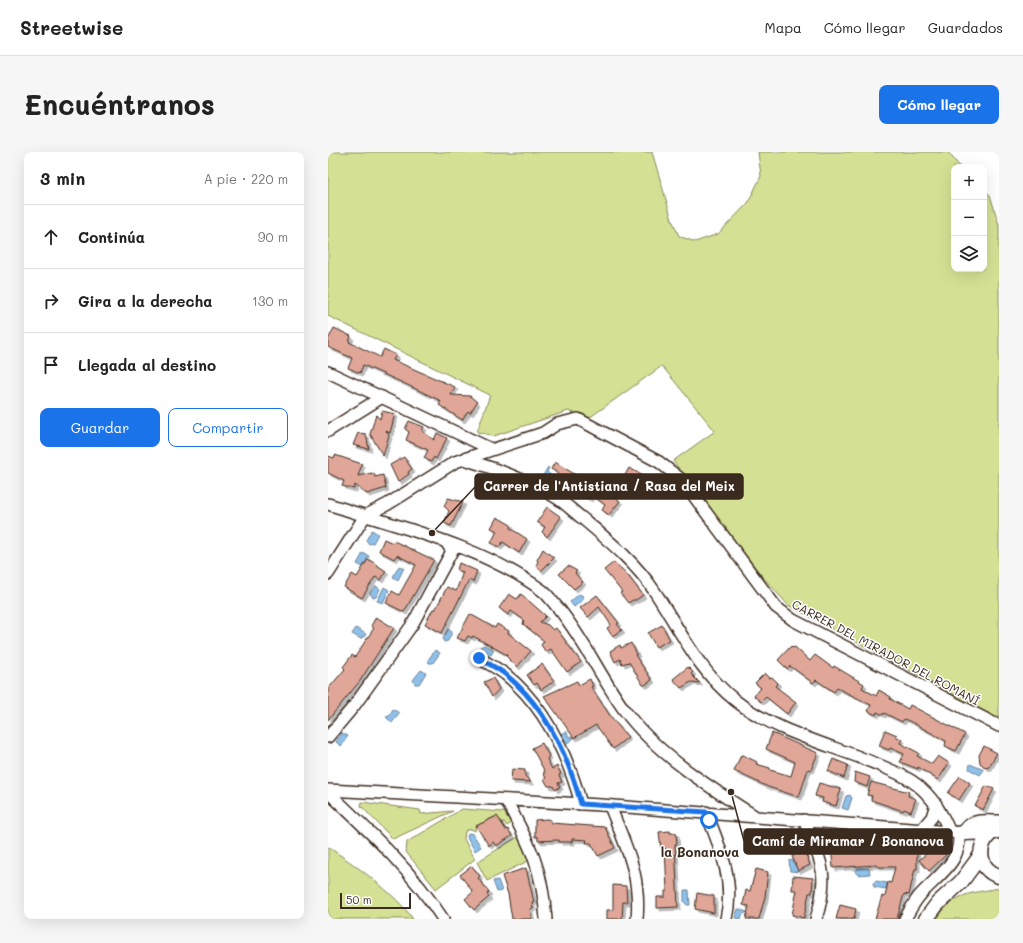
<!DOCTYPE html>
<html lang="es">
<head>
<meta charset="utf-8">
<style>
  :root { --surface:#fff; --page:#f6f6f6; --text:#222; --muted:#767676; --line:#e0e0e0; --accent:#1a73e8 }
  body { margin:0; font-family:Mali,sans-serif; background:var(--page); color:var(--text) }
  .controls { position:absolute; right:12px; top:12px; display:grid; overflow:hidden; border-radius:8px; box-shadow:0 4px 16px #0002 }
  .controls button { width:36px; height:36px; display:grid; place-items:center; padding:0; border:0; border-bottom:1px solid var(--line); background:var(--surface); color:var(--text); font:20px sans-serif }
  .scale { position:absolute; left:12px; bottom:10px; width:71px; box-sizing:border-box; padding-left:4px; border:2px solid #3b2a1e; border-top:0; font-size:11px; line-height:14px; white-space:nowrap; color:#3b2a1e; -webkit-text-stroke:3px #fff; paint-order:stroke }
  .stop { position:absolute; width:12px; height:12px; margin:-9px; border:3px solid #1a73e8; border-radius:50%; background:#fff }
  .stop.end { background:#1a73e8; border-color:#fff; box-shadow:0 1px 4px #0008 }
  .list { margin:0; padding:0; list-style:none }
  h2 { display:flex; justify-content:space-between; align-items:center; height:52px; margin:0; padding:0 16px; font-size:17px }
  h2 small { font-size:13px; font-weight:400; color:var(--muted) }
  .list li { display:grid; grid-template-columns:26px 1fr auto; gap:12px; align-items:center; box-sizing:border-box; height:64px; padding:0 16px; border-top:1px solid var(--line) }
  .list b { display:block; font-size:15px; white-space:nowrap }
  .list em { font-size:13px; font-style:normal; color:var(--muted) }
  .actions { display:flex; gap:8px; padding:12px 16px }
  .actions a { flex:1; padding:9px 0; border:1px solid var(--accent); border-radius:8px; text-align:center; font-size:14px; color:var(--accent) }
  .actions .main { background:var(--accent); color:#fff }
  .icon { flex:none; width:22px; height:22px; fill:none; stroke:currentColor; stroke-width:2; stroke-linecap:round; stroke-linejoin:round }
  .map { position:relative; flex:none; width:671px; height:767px; overflow:hidden; border-radius:8px }
  header { display:flex; align-items:center; gap:24px; box-sizing:border-box; height:56px; padding:0 20px; background:var(--surface); border-bottom:1px solid var(--line) }
  header strong { font-size:19px }
  nav { display:flex; gap:22px; margin-inline-start:auto; font-size:14px }
  .intro { display:flex; align-items:center; justify-content:space-between; box-sizing:border-box; height:96px; padding:0 24px }
  h1 { margin:0; font-size:28px }
  .button { padding:10px 18px; border-radius:8px; background:var(--accent); color:#fff; font-size:14px; font-weight:700 }
  main { display:flex; gap:24px; padding:0 24px }
  aside { flex:1; background:var(--surface); border-radius:8px; box-shadow:0 4px 16px #0002 }
  .map>svg:first-child { display:block }
  .green { fill:#d4e194; stroke:#888659 }
  .water { fill:#8ec0ea; stroke:#6d8498 }
  .building { fill:#e0a799; stroke:#3b2a1e; filter:url(#shadow) }
  .lines { fill:none; stroke-linecap:round; stroke-linejoin:round }
  .minor-casing { stroke:#3b2a1e; stroke-width:14 }
  .tertiary-casing { stroke:#3b2a1e; stroke-width:17 }
  .minor { stroke:#fff; stroke-width:11 }
  .tertiary { stroke:#fff; stroke-width:14 }
  .route { stroke:#1a73e8; stroke-width:5 }
  .labels { text-anchor:middle; dominant-baseline:central; stroke-width:3; stroke-linejoin:round; paint-order:stroke }
  .street-label { font-size:12px; fill:#3b2a1e; stroke:#fff }
  .neighbourhood-label { font-size:13px; font-weight:bold; fill:#3b2a1e; stroke:#fff }
  .leader { fill:none; stroke:#3b2a1e; stroke-width:1.5 }
  .callout-dot { fill:#3b2a1e; stroke:#fff; stroke-width:1.5 }
  .callout { fill:#3b2a1e; stroke:#3b2a1e; stroke-width:1.5 }
  .callout-label { font-size:13px; text-anchor:middle; font-weight:bold; fill:#fff }
</style>
</head>
<body>
<header>
<strong>Streetwise</strong>
<nav><a>Mapa</a><a>Cómo llegar</a><a>Guardados</a></nav>
</header>
<div class="intro"><h1>Encuéntranos</h1><a class="button">Cómo llegar</a></div>
<main>
<aside>
<h2>3 min<small>A pie · 220 m</small></h2>
<ul class="list">
<li><svg class="icon" aria-label="ahead" viewBox="0 0 24 24"><path d="M12 20V5M6 11l6-6 6 6"/></svg><div><b>Continúa</b></div><em>90 m</em></li>
<li><svg class="icon" aria-label="right" viewBox="0 0 24 24"><path d="M7 20v-9h11M14 6l5 5-5 5"/></svg><div><b>Gira a la derecha</b></div><em>130 m</em></li>
<li><svg class="icon" aria-label="arrive" viewBox="0 0 24 24"><path d="M6 21V4h12l-3 4 3 4H6"/></svg><div><b>Llegada al destino</b></div></li>
</ul>
<div class="actions"><a class="main">Guardar</a><a>Compartir</a></div>
</aside>
<div class="map">
<svg width="671" height="767" viewBox="0 0 671 767">
  <defs>
    <filter id="shadow"><feDropShadow dx="3" dy="3" stdDeviation="0" flood-color="#0004"/></filter>
  </defs>
  <rect width="100%" height="100%" fill="#fff"/>
  <filter id="ink" filterUnits="userSpaceOnUse"><feTurbulence type="fractalNoise" baseFrequency=".025" numOctaves="2"/><feDisplacementMap in="SourceGraphic" scale="8" xChannelSelector="R" yChannelSelector="G"/><feConvolveMatrix kernelMatrix="1 2 1 2 8 2 1 2 1" color-interpolation-filters="sRGB"/></filter>
  <g filter="url(#ink)">
    <g class="green">
      <polygon points="0,0 324,0 344,68 351,84 367,90 390,82 420,51 433,24 430,0 620,0 632,15 626,15 626,117 656,117 656,38 662,43 671,73 671,567 460,453 434,424 345,309 387,279 334,214 261,266 240,259 166,284 149,280 162,243 0,164"/>
      <polygon points="34,650 92,658 93,662 125,659 65,687 33,654"/>
      <polygon points="134,657 176,660 183,671 179,674 176,670 173,671 168,664 148,674 147,679 143,677 137,679 136,687 147,707 108,737 78,700 79,690"/>
      <polygon points="191,684 202,708 159,729 149,710"/>
      <path d="M 0,695 C 26,712 68,742 85,767 L 4,767 L 0,764 Z"/>
      <path d="M 671,736 L 671,767 L 609,767 C 627,740 641,742 671,736 Z"/>
    </g>
    <g class="water">
      <polygon points="220,315 221,316 219,320 224,324 221,330 214,325"/>
      <polygon points="44,378 50,382 45,391 41,392 38,388"/>
      <polygon points="35,401 41,404 35,415 29,412"/>
      <polygon points="71,414 76,416 70,428 65,425"/>
      <polygon points="48,434 52,437 48,445 45,446 42,441"/>
      <polygon points="56,435 61,438 55,451 49,449"/>
      <polygon points="251,442 255,444 255,448 246,455 242,450"/>
      <polygon points="28,476 38,482 36,485 35,484 33,487 24,482"/>
      <polygon points="120,477 124,480 120,489 116,490 115,487"/>
      <polygon points="156,493 166,498 163,503 153,498 152,495"/>
      <polygon points="107,498 112,501 105,511 101,511 100,508"/>
      <polygon points="93,518 98,521 91,532 87,532 85,528"/>
      <polygon points="65,557 71,561 64,571 58,565 61,564"/>
      <polygon points="238,579 241,585 243,584 245,587 239,591 233,582"/>
      <polygon points="14,581 20,584 13,594 8,590"/>
      <polygon points="642,612 656,618 652,623 641,617"/>
      <polygon points="522,643 524,646 520,658 514,656 518,644"/>
      <polygon points="140,681 145,682 153,695 147,699 139,685"/>
      <polygon points="465,708 467,714 470,713 471,720 462,719 461,709"/>
      <polygon points="530,716 541,716 542,722 530,723 527,720"/>
      <polygon points="170,728 174,739 169,740 165,729"/>
      <polygon points="548,729 559,731 558,737 546,735 545,731"/>
      <polygon points="356,738 361,738 362,753 359,753 356,750"/>
      <polygon points="410,757 419,760 414,763 413,767 407,766"/>
    </g>
    <g class="building">
      <polygon points="6,176 23,184 21,190 52,205 56,197 68,203 65,208 127,235 123,243 142,244 149,250 142,261 140,259 134,268 111,253 113,249 75,231 35,213 32,221 20,216 24,206 0,195 0,188"/>
      <polygon points="54,259 67,262 62,281 58,279 61,283 55,304 42,282 48,263 52,267"/>
      <polygon points="81,269 96,275 94,279 106,288 109,281 119,286 108,307 106,305 103,310 96,306 100,298 78,288 81,280 77,277"/>
      <polygon points="30,281 38,282 41,297 25,293"/>
      <polygon points="7,303 34,312 30,324 44,321 43,323 46,321 47,325 55,323 58,336 39,342 27,333 26,337 14,334 16,329 0,321 0,304 6,306"/>
      <polygon points="76,305 84,317 80,320 81,322 70,330 62,313"/>
      <polygon points="227,310 251,325 253,322 292,349 281,363 274,358 277,353 264,343 261,347 234,329 230,335 223,332 230,321 223,317"/>
      <polygon points="301,316 316,324 309,337 303,334 302,337 292,332"/>
      <polygon points="120,346 135,350 123,374 116,371 121,359 116,354"/>
      <polygon points="219,355 233,365 219,385 214,380 217,375 209,370"/>
      <polygon points="169,365 183,373 182,376 199,387 191,401 175,390 171,395 163,391 169,379 163,376"/>
      <polygon points="56,387 65,391 66,389 106,408 76,460 58,451 64,439 71,443 88,413 69,403 66,407 51,399"/>
      <polygon points="215,397 226,406 213,419 208,413 210,410 209,408"/>
      <polygon points="40,407 58,419 53,428 47,425 34,446 16,435 24,422 29,425"/>
      <polygon points="286,410 298,421 315,443 308,448 305,448 300,451 292,441 294,440 276,418"/>
      <polygon points="131,411 149,419 145,430 141,428 114,481 97,472 105,457 107,458 119,435 128,439 135,420 129,418"/>
      <polygon points="240,414 249,419 247,421 255,430 246,437 231,422"/>
      <polygon points="181,442 189,447 193,442 218,464 212,470 220,473 225,478 228,476 253,510 239,520 223,497 218,500 213,493 216,489 195,472 196,468 183,459 180,463 171,456"/>
      <polygon points="269,443 291,471 289,472 294,478 284,484 279,476 283,473 271,455 260,465 252,456"/>
      <polygon points="142,462 167,476 169,472 181,479 180,481 203,499 189,515 178,504 179,503 145,484 144,486 140,484 137,489 129,486"/>
      <polygon points="48,465 66,476 32,529 0,568 0,537 17,517 15,515 24,503 27,505 46,476 43,474"/>
      <polygon points="334,473 342,488 328,495 320,481"/>
      <polygon points="303,491 309,502 307,503 324,528 317,533 315,533 301,510 294,512 292,507 287,510 282,499 292,493 293,496"/>
      <polygon points="463,494 465,496 467,495 482,509 487,503 505,516 506,514 536,532 534,536 548,544 551,538 563,545 562,547 580,557 582,553 637,582 628,599 617,594 618,589 583,570 576,567 574,570 556,561 555,563 549,560 548,563 540,559 543,553 509,536 506,540 488,528 485,531 462,514 459,517 450,508"/>
      <polygon points="214,512 226,529 213,538 209,531 206,533 199,523"/>
      <polygon points="360,515 365,520 363,522 372,531 363,530 353,536 345,527"/>
      <polygon points="437,521 442,526 444,525 450,531 447,534 468,550 459,562 438,545 433,550 426,544 433,536 427,531"/>
      <polygon points="165,526 171,537 164,545 156,530"/>
      <polygon points="262,527 265,534 263,535 283,565 300,585 285,597 268,573 246,586 216,544 249,529 251,533"/>
      <polygon points="557,578 569,583 568,585 574,587 572,591 591,601 589,604 604,612 610,604 621,611 610,628 590,615 590,617 572,610 576,602 562,596 561,598 551,594"/>
      <polygon points="444,581 490,601 483,618 480,617 471,645 440,635 406,619 413,603 415,603 429,610 428,612 442,616 442,618 463,624 467,610 438,597"/>
      <polygon points="214,591 221,604 219,607 224,617 229,614 233,622 231,623 234,630 230,631 232,635 227,638 225,634 220,634 216,627 218,626 215,621 217,620 204,596"/>
      <polygon points="656,594 669,601 661,615 658,616 652,611 651,603"/>
      <polygon points="505,607 520,613 516,626 500,619"/>
      <polygon points="184,617 197,618 197,624 203,630 183,629"/>
      <polygon points="527,620 542,625 539,635 526,630"/>
      <polygon points="632,624 642,631 631,648 620,641"/>
      <polygon points="543,630 581,640 580,644 588,647 583,660 576,657 575,659 543,648 544,644 539,643"/>
      <polygon points="491,631 513,637 508,654 494,650 495,646 487,644"/>
      <polygon points="658,634 666,637 655,658 647,654"/>
      <polygon points="169,664 178,678 180,677 184,684 168,694 165,690 161,694 148,674"/>
      <polygon points="219,667 223,668 223,671 277,675 287,696 270,704 263,691 258,691 259,688 244,687 244,690 231,690 231,688 210,689 210,685 207,685 207,668"/>
      <polygon points="342,679 342,681 348,681 349,692 347,692 350,755 329,756 329,745 337,745 337,739 339,739 337,696 333,696 331,680"/>
      <polygon points="471,686 482,713 470,719 464,704 467,703 464,689"/>
      <polygon points="522,690 530,690 530,693 536,694 553,691 560,695 574,696 574,692 581,692 581,696 589,698 589,717 587,717 581,743 576,742 569,767 547,767 554,744 557,745 560,730 563,731 567,715 552,715 547,713 505,716 503,693 522,692"/>
      <polygon points="608,693 618,703 601,719 591,708"/>
      <polygon points="144,714 152,724 150,726 161,740 159,742 161,745 146,758 137,747 145,740 132,723"/>
      <polygon points="198,716 206,750 204,750 205,756 202,757 204,767 184,767 180,742 174,724"/>
      <polygon points="428,717 440,720 437,745 431,767 418,767 421,754 415,753 418,738 422,739"/>
      <polygon points="465,724 485,726 484,741 481,741 476,766 464,763 469,738 464,738"/>
      <polygon points="285,733 298,734 299,750 295,750 294,767 279,767 279,758 285,758"/>
      <polygon points="369,741 386,744 386,761 367,757"/>
      <polygon points="512,753 528,757 526,767 508,767"/>
    </g>
    <g class="lines">
      <defs>
        <g id="minor">
          <polyline points="0,220 163,297"/>
          <polyline points="0,279 54,245"/>
          <path d="M 136,307 C 168,317 200,328 229,346 C 238,352 246,360 254,366 C 280,388 308,411 327,440 C 352,478 371,520 408,549 C 448,580 500,592 546,611 C 565,619 584,626 598,641 C 609,652 615,664 621,678"/>
          <path d="M 0,352 C 73,376 152,393 215,439 C 221,444 226,452 231,457 C 257,489 273,526 297,559 C 328,601 381,635 425,663"/>
          <polyline points="0,422 37,364 60,352 127,310 215,281 229,272 250,267 331,310 354,328 448,455 465,468 671,574"/>
          <path d="M 151,506 C 159,511 169,516 177,522 C 217,554 240,604 253,652"/>
          <polyline points="0,585 26,554 84,473 124,399 118,390"/>
          <path d="M 0,638 L 273,653 L 635,681 C 641,666 657,669 671,669"/>
          <path d="M 0,640 C 42,680 83,718 115,767"/>
          <path d="M 178,648 C 202,693 214,715 218,767"/>
          <path d="M 282,654 C 298,695 313,722 309,767"/>
          <path d="M 378,660 C 392,695 407,729 398,767"/>
          <path d="M 476,668 C 493,709 502,722 488,767"/>
          <polyline points="594,677 604,665 608,652"/>
          <path d="M 577,767 C 582,758 587,748 594,741 C 611,723 636,707 630,680"/>
        </g>
        <g id="tertiary">
          <polyline points="635,681 667,680"/>
          <path d="M 663,681 C 648,694 650,718 671,724"/>
          <polyline points="598,767 610,751 633,730 653,703"/>
        </g>
      </defs>
      <use href="#minor" class="minor-casing"/>
      <use href="#tertiary" class="tertiary-casing"/>
      <use href="#minor" class="minor"/>
      <use href="#tertiary" class="tertiary"/>
    </g>
  </g>
  <g class="lines" filter="url(#ink)">
    <path class="route" d="M 151,506 C 159,511 169,516 177,522 C 217,554 240,604 253,652 L 378,660 L 381,668"/>
  </g>
  <g class="labels">
    <g class="street-label">
      <text transform="translate(558 500) rotate(28)">CARRER DEL MIRADOR DEL ROMANÍ</text>
    </g>
    <g class="neighbourhood-label">
      <text x="372" y="699">la Bonanova</text>
    </g>
  </g>
  <path class="leader" d="M104 381L147 335M403 640L416 689"/>
  <g class="callout-dot">
    <circle cx="104" cy="381" r="4"/>
    <circle cx="403" cy="640" r="4"/>
  </g>
  <g class="callout">
    <rect x="147" y="322" width="268" height="25" rx="4"/>
    <rect x="416" y="677" width="208" height="25" rx="4"/>
  </g>
  <g class="callout-label">
    <text x="281" y="339">Carrer de l'Antistiana / Rasa del Meix</text>
    <text x="520" y="694">Camí de Miramar / Bonanova</text>
  </g>
</svg>
<div class="controls">
<button>+</button>
<button>−</button>
<button><svg class="icon" aria-label="layers" viewBox="0 0 24 24"><path d="M12 4l9 5-9 5-9-5zM3 14l9 5 9-5"/></svg></button>
</div>
<div class="scale">50 m</div>
<div class="stop" style="left:381px;top:668px"></div>
<div class="stop end" style="left:151px;top:506px"></div>
</div>
</main>
</body>
</html>
